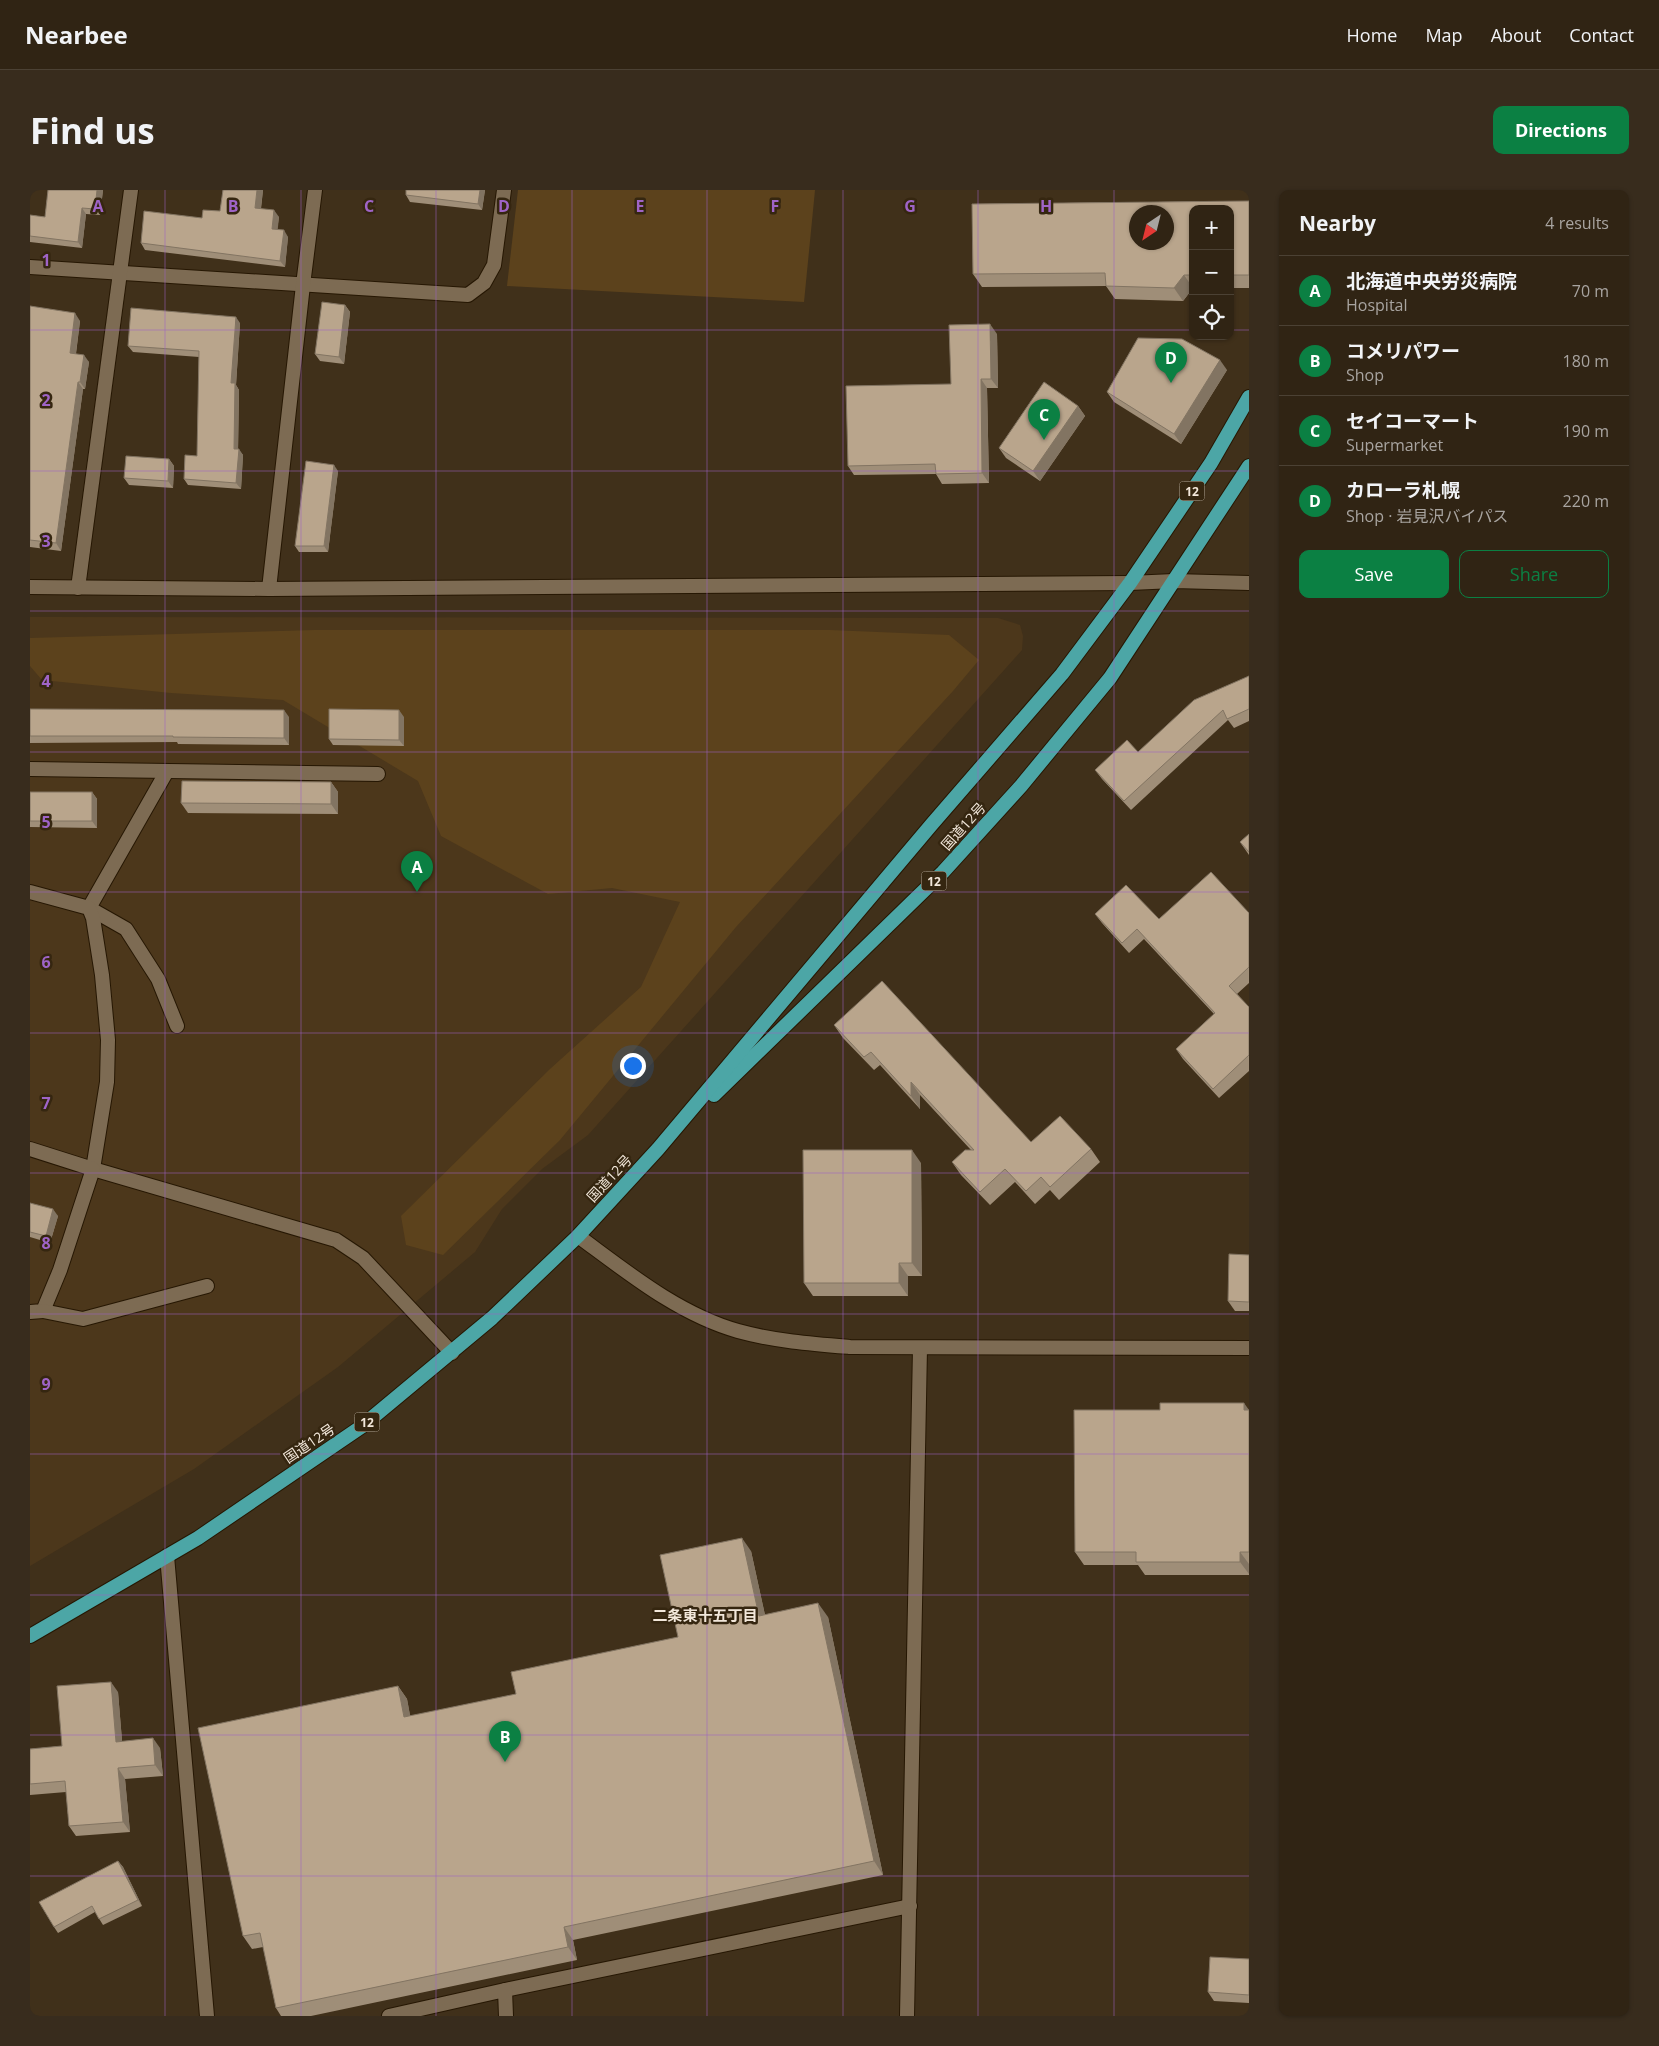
<!DOCTYPE html>
<html lang="en">
<head>
<meta charset="utf-8">
<style>
  :root { --surface:#302414; --page:#382c1d; --text:#f1f3f6; --muted:#a8a4a0; --line:#4b4134; --accent:#0b8043 }
  body { margin:0; font-family:"Open Sans","Noto Sans JP",sans-serif; background:var(--page); color:var(--text) }
  .controls { position:absolute; right:15px; top:15px; display:grid; overflow:hidden; border-radius:10px; box-shadow:0 1px 4px #0004 }
  .controls button { width:45px; height:45px; display:grid; place-items:center; padding:0; border:0; border-bottom:1px solid var(--line); background:var(--surface); color:var(--text); font:25px sans-serif }
  .compass { position:absolute; left:1099px; top:15px; width:45px; height:45px; border-radius:50%; background:var(--surface); box-shadow:0 1px 4px #0004; rotate:215deg }
  .you { position:absolute; left:602px; top:875px; width:18px; height:18px; margin:-12px; border:4px solid #fff; border-radius:50%; background:#1a73e8; box-shadow:0 0 0 8px #1a73e833 }
  .badge { display:grid; place-items:center; width:32px; height:32px; border-radius:50%; background:var(--accent); color:#fff; font-size:16px; font-weight:700 }
  .pin { position:absolute; translate:-50% -41px; filter:drop-shadow(0 1px 2px #0008) }
  .pin::after { content:''; position:absolute; top:26px; width:18px; height:15px; background:inherit; clip-path:polygon(0 0,100% 0,50% 100%) }
  .list { margin:0; padding:0; list-style:none }
  h2 { display:flex; justify-content:space-between; align-items:center; height:65px; margin:0; padding:0 20px; font-size:21px }
  h2 small { font-size:16px; font-weight:400; color:var(--muted) }
  .list li { display:grid; grid-template-columns:32px 1fr auto; gap:15px; align-items:center; box-sizing:border-box; height:70px; padding:0 20px; border-top:1px solid var(--line) }
  .list b { display:block; font-size:19px; white-space:nowrap }
  .list p { margin:0; font-size:16px; white-space:nowrap; color:var(--muted) }
  .list em { font-size:16px; font-style:normal; color:var(--muted) }
  .actions { display:flex; gap:10px; padding:15px 20px }
  .actions a { flex:1; padding:11px 0; border:1px solid var(--accent); border-radius:10px; text-align:center; font-size:18px; color:var(--accent) }
  .actions .main { background:var(--accent); color:#fff }
  .icon { flex:none; width:28px; height:28px; fill:none; stroke:currentColor; stroke-width:2; stroke-linecap:round; stroke-linejoin:round }
  .map { position:relative; flex:none; width:1219px; height:1826px; overflow:hidden; border-radius:10px }
  header { display:flex; align-items:center; gap:30px; box-sizing:border-box; height:70px; padding:0 25px; background:var(--surface); border-bottom:1px solid var(--line) }
  header strong { font-size:24px }
  nav { display:flex; gap:28px; margin-inline-start:auto; font-size:18px }
  .intro { display:flex; align-items:center; justify-content:space-between; box-sizing:border-box; height:120px; padding:0 30px }
  h1 { margin:0; font-size:35px }
  .button { padding:12px 22px; border-radius:10px; background:var(--accent); color:#fff; font-size:18px; font-weight:700 }
  main { display:flex; gap:30px; padding:0 30px }
  aside { flex:1; background:var(--surface); border-radius:10px; box-shadow:0 1px 4px #0004 }
  .map>svg:first-child { display:block }
  .built { fill:#4c371b }
  .green { fill:#5c421c }
  .lines { fill:none; stroke-linecap:round; stroke-linejoin:round }
  .service-casing { stroke:#261703; stroke-width:16 }
  .minor-casing { stroke:#261703; stroke-width:16 }
  .tertiary-casing { stroke:#261703; stroke-width:16 }
  .secondary-casing { stroke:#261703; stroke-width:16 }
  .trunk-casing { stroke:#261703; stroke-width:16 }
  .service { stroke:#7d6b53; stroke-width:14 }
  .minor { stroke:#7d6b53; stroke-width:14 }
  .tertiary { stroke:#7d6b53; stroke-width:14 }
  .secondary { stroke:#7d6b53; stroke-width:14 }
  .trunk { stroke:#4ca6a6; stroke-width:14 }
  .wall { fill:#9f8e78; fill-rule:evenodd }
  .shaded-wall { fill:#827462 }
  .building { fill:#b9a58c; stroke:#827462; fill-rule:evenodd }
  .grid { fill:none; stroke:#9f64c7; stroke-width:1; stroke-opacity:0.55 }
  .labels { text-anchor:middle; dominant-baseline:central; stroke-width:5; stroke-linejoin:round; paint-order:stroke }
  .shield { fill:#352610; stroke:#b9ad9d; stroke-width:1 }
  .shield-label { font-size:12px; font-weight:bold; fill:#f2e7da }
  .street-label { font-size:14px; fill:#f2e7da; stroke:#352610 }
  .neighbourhood-label { font-size:15px; font-weight:bold; fill:#f2e7da; stroke:#352610 }
  .grid-label { font-size:16px; text-anchor:middle; font-weight:bold; fill:#9f64c7; stroke:#352610; stroke-width:5; stroke-linejoin:round; paint-order:stroke }
</style>
</head>
<body>
<header>
<strong>Nearbee</strong>
<nav><a>Home</a><a>Map</a><a>About</a><a>Contact</a></nav>
</header>
<div class="intro"><h1>Find us</h1><a class="button">Directions</a></div>
<main>
<div class="map">
<svg width="1219" height="1826" viewBox="0 0 1219 1826">
  <rect width="100%" height="100%" fill="#40301a"/>
  <polygon class="built" points="0,427 968,428 990,435 993,446 992,460 558,945 512,979 472,1019 445,1062 308,1177 164,1279 0,1376"/>
  <g class="green">
    <polygon points="488,0 785,0 774,112 477,96"/>
    <polygon points="285,440 800,440 919,445 949,470 923,501 706,737 530,950 413,1065 376,1055 371,1026 520,879 611,797 650,712 582,698 518,704 411,646 388,591 253,510 141,503 12,490 0,476 0,448"/>
  </g>
  <g class="lines">
    <defs>
      <g id="service">
        <polyline points="0,579 348,584"/>
        <polyline points="137,581 59,718 96,739 128,789 147,836"/>
        <polyline points="0,702 59,718 63,728 72,785 78,850 77,892 63,979 306,1050 333,1068 422,1163"/>
        <polyline points="0,959 63,979 30,1080 13,1121 0,1122"/>
        <polyline points="13,1121 53,1129 177,1096"/>
      </g>
      <g id="minor">
        <polyline points="0,77 438,105 454,93 464,75 474,0"/>
        <polyline points="48,398 101,0"/>
        <polyline points="239,399 273,95 285,0"/>
        <polyline points="137,1366 177,1826"/>
        <polyline points="475,1800 880,1716"/>
        <polyline points="359,1826 475,1800 476,1826"/>
        <polyline points="877,1826 890,1158"/>
      </g>
      <g id="tertiary">
        <polyline points="0,397 239,399 1100,393"/>
        <path d="M 548,1046 C 597,1082 648,1124 708,1141 C 744,1151 783,1154 820,1157 L 1219,1158"/>
      </g>
      <polyline id="secondary" points="1100,393 1144,391 1219,393"/>
      <g id="trunk">
        <polyline points="684,905 913,682 991,596 1080,488 1219,276"/>
        <polyline points="0,1446 168,1348 331,1237 462,1128 548,1046 628,959 902,634 1032,484 1100,393 1181,273 1219,207"/>
      </g>
    </defs>
    <use href="#service" class="service-casing"/>
    <use href="#minor" class="minor-casing"/>
    <use href="#tertiary" class="tertiary-casing"/>
    <use href="#secondary" class="secondary-casing"/>
    <use href="#trunk" class="trunk-casing"/>
    <use href="#service" class="service"/>
    <use href="#minor" class="minor"/>
    <use href="#tertiary" class="tertiary"/>
    <use href="#secondary" class="secondary"/>
    <use href="#trunk" class="trunk"/>
  </g>
  <g class="wall">
    <polygon points="18,0 73,0 70,25 56,24 52,58 0,52 0,25 15,27"/>
    <polygon points="193,0 233,0 231,19 249,27 247,40 258,47 255,77 115,60 111,53 172,28 190,21"/>
    <polygon points="455,0 452,20 380,12 376,5"/>
    <path d="M 1219,11 L 1219,98 L 1200,98 L 1200,19 L 1163,19 L 1163,98 L 1153,111 L 1085,109 L 1076,96 L 952,97 L 943,84 L 942,14 ZM 1106,22 L 1136,22 L 1136,52 L 1106,52 Z"/>
    <polygon points="315,115 320,122 314,174 290,171 285,164"/>
    <polygon points="0,116 50,131 46,164 59,172 55,199 53,199 31,361 0,357"/>
    <polygon points="210,133 206,195 209,200 208,259 213,265 211,299 158,295 154,289 167,266 169,167 103,162 98,156"/>
    <polygon points="967,144 968,198 957,198 959,293 912,294 906,284 824,285 818,276 921,194"/>
    <polygon points="1197,180 1151,254 1084,212 1077,202"/>
    <polygon points="1048,216 1055,226 1010,291 976,268 969,258"/>
    <polygon points="139,269 144,276 143,298 99,295 94,288"/>
    <polygon points="308,281 298,362 269,362 265,356"/>
    <polygon points="1219,486 1219,531 1204,538 1198,530 1101,620 1072,589 1065,580 1108,562"/>
    <polygon points="0,519 259,527 259,555 148,554 147,552 0,553"/>
    <polygon points="374,527 374,556 303,555 299,549"/>
    <polygon points="301,592 308,602 308,624 158,623 151,613"/>
    <polygon points="0,602 62,602 67,609 67,638 0,637"/>
    <polygon points="1219,644 1219,665 1210,652"/>
    <polygon points="1219,723 1219,793 1207,804 1219,817 1219,881 1189,908 1153,869 1146,859 1184,824 1114,749 1099,763 1072,733 1065,724 1129,729"/>
    <polygon points="804,835 1001,952 1061,959 1070,972 1029,1010 1020,1000 1005,1014 985,992 960,1015 931,985 922,972 941,960 890,905 890,919 850,875 844,880 813,848"/>
    <polygon points="891,973 892,1086 878,1086 878,1106 783,1106 774,1093"/>
    <polygon points="0,1013 28,1026 20,1053 0,1047"/>
    <polygon points="1219,1065 1219,1121 1205,1121 1198,1111"/>
    <polygon points="1219,1220 1219,1385 1115,1385 1108,1375 1054,1375 1045,1362"/>
    <polygon points="721,1361 735,1425 798,1427 853,1685 543,1750 547,1770 281,1826 251,1826 246,1818 233,1757 222,1759 213,1746 368,1496 377,1509 380,1526 486,1504 648,1447"/>
    <polygon points="88,1502 92,1551 130,1558 133,1586 95,1589 100,1642 46,1646 39,1636 36,1602 0,1605 0,1559 32,1556"/>
    <polygon points="88,1671 93,1677 112,1716 73,1735 65,1722 28,1743 24,1737"/>
    <polygon points="1219,1769 1219,1813 1184,1811 1178,1802"/>
  </g>
  <g class="shaded-wall">
    <polygon points="67,0 73,0 70,25 65,19"/>
    <polygon points="227,0 233,0 230,25 225,18"/>
    <polygon points="450,0 455,0 452,20 448,14"/>
    <polygon points="52,18 56,24 52,58 48,52"/>
    <polygon points="244,20 249,27 247,46 242,39"/>
    <polygon points="254,40 258,47 255,77 250,71"/>
    <polygon points="1154,85 1163,98 1153,111 1144,98"/>
    <polygon points="315,115 320,122 314,174 309,167"/>
    <polygon points="45,123 50,131 45,170 40,163"/>
    <polygon points="206,127 210,133 206,195 209,200 208,265 209,259 213,265 211,299 206,293 201,193"/>
    <polygon points="960,134 967,144 968,198 961,189"/>
    <polygon points="54,165 59,172 55,199 50,192"/>
    <polygon points="1190,170 1197,180 1151,254 1144,244"/>
    <polygon points="951,189 957,198 959,293 952,283"/>
    <polygon points="48,192 53,199 31,361 26,353"/>
    <polygon points="1048,216 1055,226 1010,291 1003,281"/>
    <polygon points="139,269 144,276 143,298 138,291"/>
    <polygon points="304,275 308,281 298,362 294,356"/>
    <polygon points="254,520 259,527 259,555 254,548"/>
    <polygon points="369,520 374,527 374,556 369,550"/>
    <polygon points="301,592 308,602 308,624 301,614"/>
    <polygon points="62,602 67,609 67,638 62,631"/>
    <polygon points="881,892 890,905 890,919 881,906"/>
    <polygon points="882,960 891,973 892,1086 882,1073"/>
    <polygon points="23,1019 28,1026 20,1053 16,1046"/>
    <polygon points="869,1073 878,1086 878,1106 869,1093"/>
    <polygon points="1214,1213 1219,1220 1214,1220"/>
    <polygon points="712,1348 721,1361 738,1439 729,1426"/>
    <polygon points="1210,1362 1219,1374 1219,1384 1210,1372"/>
    <polygon points="788,1413 798,1427 853,1685 844,1671"/>
    <polygon points="81,1492 88,1502 93,1562 86,1552"/>
    <polygon points="368,1496 377,1509 383,1540 374,1527"/>
    <polygon points="123,1548 130,1558 133,1586 125,1575"/>
    <polygon points="88,1578 95,1589 100,1642 93,1632"/>
    <polygon points="88,1671 93,1677 112,1716 108,1710"/>
    <polygon points="534,1737 543,1750 547,1770 538,1757"/>
  </g>
  <g class="building">
    <polygon points="18,0 67,0 65,19 52,18 48,52 0,46 0,25 15,27"/>
    <polygon points="193,0 227,0 225,18 244,20 242,39 254,40 250,71 111,53 114,21 172,28 173,20 190,21"/>
    <polygon points="376,0 450,0 448,14 376,5"/>
    <path d="M 1219,11 L 1219,85 L 1200,85 L 1200,19 L 1163,19 L 1163,85 L 1154,85 L 1144,98 L 1076,96 L 1075,83 L 943,84 L 942,14 ZM 1106,22 L 1136,22 L 1136,52 L 1106,52 Z"/>
    <polygon points="292,112 315,115 309,167 285,164"/>
    <polygon points="0,116 45,123 40,163 54,165 50,192 48,192 26,353 0,350"/>
    <polygon points="101,118 206,127 201,193 205,193 204,259 209,259 206,293 154,289 155,265 167,266 169,161 98,156"/>
    <polygon points="960,134 961,189 951,189 952,283 906,284 905,274 818,276 816,196 921,194 919,135"/>
    <polygon points="1108,148 1152,149 1190,170 1144,244 1077,202"/>
    <polygon points="1014,192 1048,216 1003,281 969,258"/>
    <polygon points="96,266 139,269 138,291 94,288"/>
    <polygon points="276,271 304,275 294,356 265,356"/>
    <polygon points="1219,486 1219,519 1197,529 1193,520 1094,611 1065,580 1097,550 1108,562 1164,510"/>
    <polygon points="0,519 254,520 254,548 143,547 143,546 0,546"/>
    <polygon points="299,519 369,520 369,550 299,549"/>
    <polygon points="152,591 301,592 301,614 151,613"/>
    <rect x="0" y="602" width="62" height="29"/>
    <polygon points="1219,644 1219,662 1210,652"/>
    <polygon points="1181,682 1219,723 1219,777 1199,796 1219,817 1219,865 1183,899 1146,859 1185,823 1107,739 1092,753 1065,724 1096,695 1129,729"/>
    <polygon points="852,791 1001,952 1030,926 1061,959 1020,997 1011,987 996,1001 975,979 950,1002 922,972 935,960 944,960 881,892 881,906 841,862 834,867 804,835"/>
    <polygon points="773,960 882,960 882,1073 869,1073 869,1093 774,1093"/>
    <polygon points="0,1013 23,1019 16,1046 0,1042"/>
    <polygon points="1199,1064 1219,1065 1219,1112 1198,1111"/>
    <polygon points="1130,1213 1214,1213 1214,1220 1219,1220 1219,1362 1210,1362 1210,1372 1106,1372 1106,1362 1045,1362 1044,1220 1130,1220"/>
    <polygon points="712,1348 729,1426 788,1413 844,1671 534,1737 538,1757 246,1818 230,1743 213,1746 168,1538 368,1496 374,1527 486,1504 481,1482 648,1447 630,1365"/>
    <polygon points="81,1492 86,1552 123,1548 125,1575 88,1578 93,1632 39,1636 35,1591 0,1594 0,1559 32,1556 27,1496"/>
    <polygon points="88,1671 108,1710 69,1729 62,1716 24,1737 9,1712"/>
    <polygon points="1180,1767 1219,1769 1219,1805 1178,1802"/>
  </g>
  <path class="grid" d="M 135,0 L 135,1826M 271,0 L 271,1826M 406,0 L 406,1826M 542,0 L 542,1826M 677,0 L 677,1826M 813,0 L 813,1826M 948,0 L 948,1826M 1084,0 L 1084,1826M 0,140 L 1163,140M 1200,140 L 1219,140M 0,281 L 1219,281M 0,421 L 1219,421M 0,562 L 1219,562M 0,702 L 1219,702M 0,843 L 1219,843M 0,983 L 1219,983M 0,1124 L 1219,1124M 0,1264 L 1219,1264M 0,1405 L 1219,1405M 0,1545 L 1219,1545M 0,1686 L 1219,1686"/>
  <g class="labels">
    <g class="shield">
      <rect x="1149.5" y="291.5" width="25" height="19" rx="4"/>
      <rect x="891.5" y="681.5" width="25" height="19" rx="4"/>
      <rect x="324.5" y="1222.5" width="25" height="19" rx="4"/>
    </g>
    <g class="shield-label">
      <text x="1162" y="301">12</text>
      <text x="904" y="691">12</text>
      <text x="337" y="1232">12</text>
    </g>
    <g class="street-label">
      <text transform="translate(933 636) rotate(-48)">国道12号</text>
      <text transform="translate(579 988) rotate(-47)">国道12号</text>
      <text transform="translate(279 1253) rotate(-34)">国道12号</text>
    </g>
    <g class="neighbourhood-label">
      <text x="675" y="1425">二条東十五丁目</text>
    </g>
  </g>
  <g class="grid-label">
    <text x="68" y="22">A</text>
    <text x="203" y="22">B</text>
    <text x="339" y="22">C</text>
    <text x="474" y="22">D</text>
    <text x="610" y="22">E</text>
    <text x="745" y="22">F</text>
    <text x="880" y="22">G</text>
    <text x="1016" y="22">H</text>
    <text x="16" y="76">1</text>
    <text x="16" y="216">2</text>
    <text x="16" y="357">3</text>
    <text x="16" y="497">4</text>
    <text x="16" y="638">5</text>
    <text x="16" y="778">6</text>
    <text x="16" y="919">7</text>
    <text x="16" y="1059">8</text>
    <text x="16" y="1200">9</text>
  </g>
</svg>
<div class="controls">
<button>+</button>
<button>−</button>
<button><svg class="icon" aria-label="locate" viewBox="0 0 24 24"><circle cx="12" cy="12" r="6"/><path d="M12 2v4M12 18v4M2 12h4M18 12h4"/></svg></button>
</div>
<svg class="compass" viewBox="-18 -18 36 36"><path d="M0-13l5 13h-10z" fill="#e53935"/><path d="M0 13l5-13h-10z" fill="#a8a4a0"/></svg>
<div class="you"></div>
<div class="pin badge" style="left:387px;top:702px">A</div>
<div class="pin badge" style="left:475px;top:1572px">B</div>
<div class="pin badge" style="left:1014px;top:250px">C</div>
<div class="pin badge" style="left:1141px;top:193px">D</div>
</div>
<aside>
<h2>Nearby<small>4 results</small></h2>
<ul class="list">
<li><span class="badge">A</span><div><b>北海道中央労災病院</b><p>Hospital</p></div><em>70 m</em></li>
<li><span class="badge">B</span><div><b>コメリパワー</b><p>Shop</p></div><em>180 m</em></li>
<li><span class="badge">C</span><div><b>セイコーマート</b><p>Supermarket</p></div><em>190 m</em></li>
<li><span class="badge">D</span><div><b>カローラ札幌</b><p>Shop · 岩見沢バイパス</p></div><em>220 m</em></li>
</ul>
<div class="actions"><a class="main">Save</a><a>Share</a></div>
</aside>
</main>
</body>
</html>
